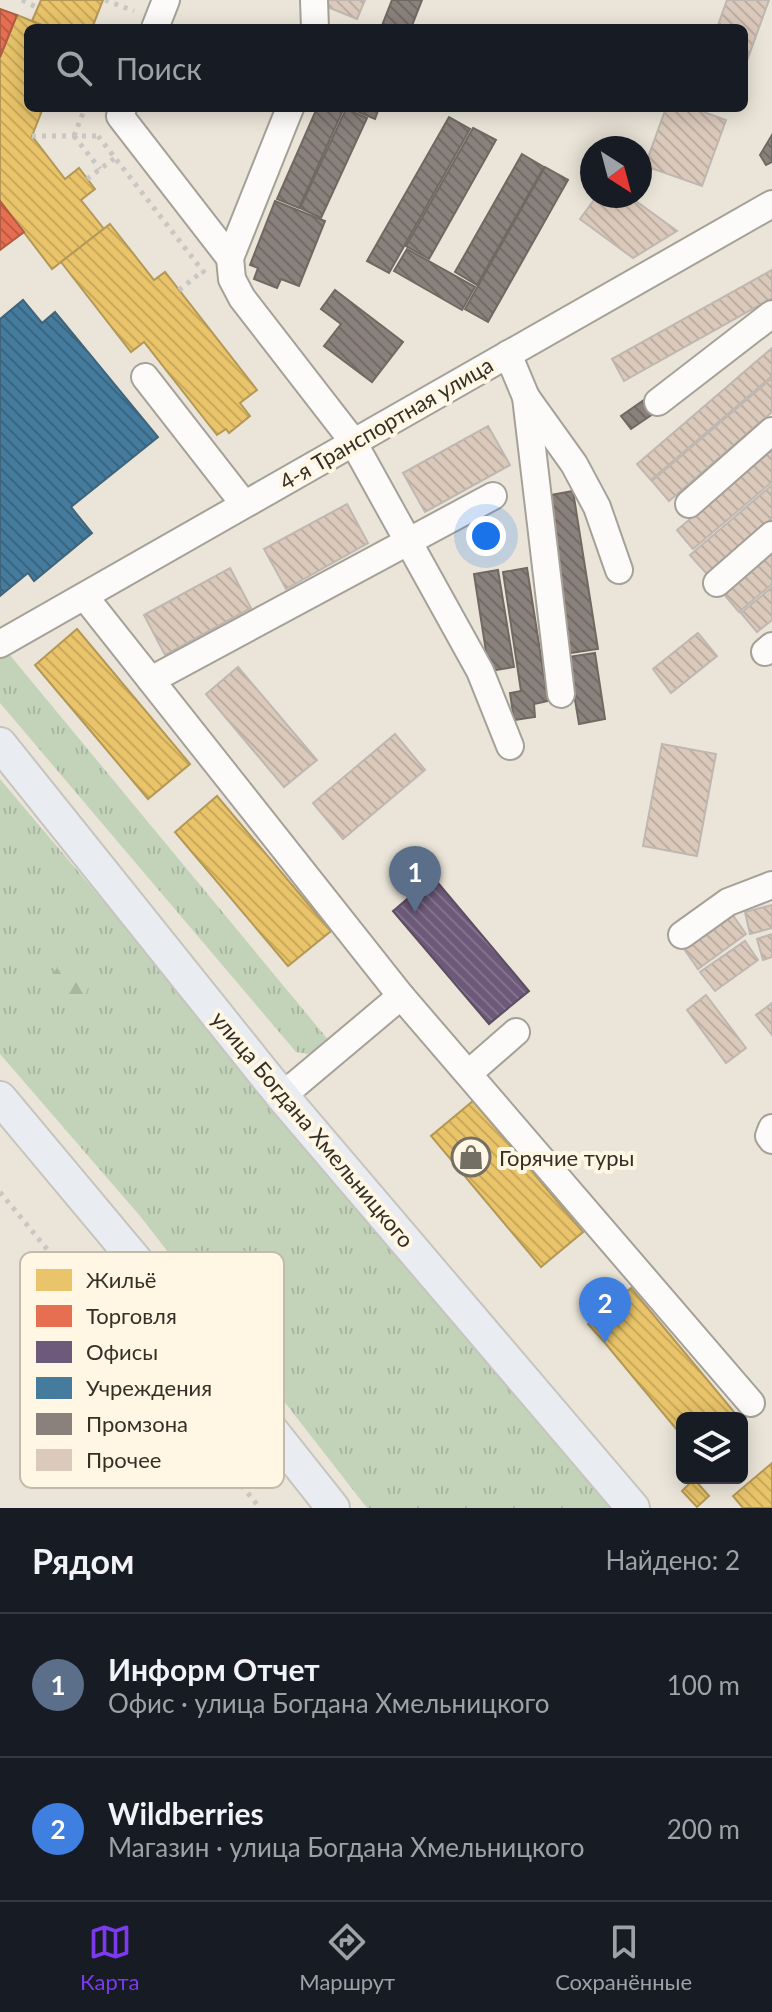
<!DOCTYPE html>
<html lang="ru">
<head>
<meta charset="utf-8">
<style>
  :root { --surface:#171b24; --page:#20242c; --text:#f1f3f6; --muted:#9ea1a6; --line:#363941; --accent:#7c3aed }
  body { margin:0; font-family:Lato,sans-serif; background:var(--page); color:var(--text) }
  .controls { position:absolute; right:24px; bottom:24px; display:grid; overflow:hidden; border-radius:12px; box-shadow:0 4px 20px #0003 }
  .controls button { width:72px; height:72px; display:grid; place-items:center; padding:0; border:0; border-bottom:2px solid var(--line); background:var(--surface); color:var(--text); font:40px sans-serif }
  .compass { position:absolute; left:580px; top:136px; width:72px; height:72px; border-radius:50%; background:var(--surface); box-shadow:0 4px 20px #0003; rotate:144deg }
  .you { position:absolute; left:486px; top:536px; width:28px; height:28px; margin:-20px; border:6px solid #fff; border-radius:50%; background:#1a73e8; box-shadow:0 0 0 12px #1a73e833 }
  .badge { display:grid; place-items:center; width:52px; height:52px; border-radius:50%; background:var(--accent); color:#fff; font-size:26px; font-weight:700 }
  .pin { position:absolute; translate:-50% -66px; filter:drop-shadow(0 2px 4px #0008) }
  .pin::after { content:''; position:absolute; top:42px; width:28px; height:24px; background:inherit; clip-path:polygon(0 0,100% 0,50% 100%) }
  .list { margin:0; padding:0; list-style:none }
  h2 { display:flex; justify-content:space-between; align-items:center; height:104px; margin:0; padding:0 32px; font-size:34px }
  h2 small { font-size:26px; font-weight:400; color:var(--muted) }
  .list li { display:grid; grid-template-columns:52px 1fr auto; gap:24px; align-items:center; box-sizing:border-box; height:144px; padding:0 32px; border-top:2px solid var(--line) }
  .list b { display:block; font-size:30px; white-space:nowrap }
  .list p { margin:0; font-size:26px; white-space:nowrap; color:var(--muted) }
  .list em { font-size:26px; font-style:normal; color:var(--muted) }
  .icon { flex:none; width:44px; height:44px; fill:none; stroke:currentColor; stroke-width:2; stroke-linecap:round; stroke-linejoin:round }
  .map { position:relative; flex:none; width:772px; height:1508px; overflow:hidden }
  .search { position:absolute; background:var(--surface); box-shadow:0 4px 20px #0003; left:24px; right:24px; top:24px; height:88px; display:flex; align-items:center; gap:20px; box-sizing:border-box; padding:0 28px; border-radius:12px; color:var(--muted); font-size:30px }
  .sheet { height:392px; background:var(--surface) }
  nav { display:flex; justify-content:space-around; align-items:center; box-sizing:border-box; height:112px; border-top:2px solid var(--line); background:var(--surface); font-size:22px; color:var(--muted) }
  nav a { display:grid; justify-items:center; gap:4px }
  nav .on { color:var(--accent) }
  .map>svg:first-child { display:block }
  .grass { fill:url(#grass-tufts) }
  .forest { fill:url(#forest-firs) }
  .homes { fill:url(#homes-back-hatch); stroke:#b39856; stroke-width:2 }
  .shops { fill:url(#shops-back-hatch); stroke:#b15c44; stroke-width:2 }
  .offices { fill:url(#offices-back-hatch); stroke:#5c4d61; stroke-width:2 }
  .public { fill:url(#public-back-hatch); stroke:#40647a; stroke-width:2 }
  .industry { fill:url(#industry-back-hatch); stroke:#706962; stroke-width:2 }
  .building { fill:url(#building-back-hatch); stroke:#bfb7b0; stroke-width:2 }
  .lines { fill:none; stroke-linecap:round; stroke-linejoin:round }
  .minor-casing { stroke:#a6a198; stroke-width:30 }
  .major-casing { stroke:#c7c4be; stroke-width:36 }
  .path { stroke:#c9c7c2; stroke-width:5; stroke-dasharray:4 6; stroke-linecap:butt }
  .minor { stroke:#fcfbf9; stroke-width:26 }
  .major { stroke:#e9ecf0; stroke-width:32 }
  .labels { text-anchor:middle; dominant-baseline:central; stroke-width:8; stroke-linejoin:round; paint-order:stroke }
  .street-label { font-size:22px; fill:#343027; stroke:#fff6e3 }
  .poi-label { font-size:22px; fill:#343027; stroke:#fff6e3; text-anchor:start }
  .key { fill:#fff6e3; stroke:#c2bbab; stroke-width:2 }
  .key-label { font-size:22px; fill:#343027 }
</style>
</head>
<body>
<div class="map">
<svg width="772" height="1508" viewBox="0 0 772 1508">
  <defs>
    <pattern id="grass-tufts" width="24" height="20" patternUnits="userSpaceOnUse" patternTransform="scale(2)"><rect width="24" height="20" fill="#c3d3ba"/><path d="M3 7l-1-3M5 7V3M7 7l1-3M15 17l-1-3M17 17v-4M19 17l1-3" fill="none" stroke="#a8b5a0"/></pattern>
    <pattern id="forest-firs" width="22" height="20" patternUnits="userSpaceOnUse" patternTransform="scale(2)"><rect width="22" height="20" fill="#c3d3ba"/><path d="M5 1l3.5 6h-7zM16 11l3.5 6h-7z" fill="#a8b5a0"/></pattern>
    <pattern id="homes-back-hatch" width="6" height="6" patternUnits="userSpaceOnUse" patternTransform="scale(2)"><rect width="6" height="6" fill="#e9c46a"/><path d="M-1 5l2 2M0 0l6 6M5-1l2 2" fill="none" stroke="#c8a95c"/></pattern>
    <pattern id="shops-back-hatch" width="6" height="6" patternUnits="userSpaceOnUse" patternTransform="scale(2)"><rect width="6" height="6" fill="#e76f51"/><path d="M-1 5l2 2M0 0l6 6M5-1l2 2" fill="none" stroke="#bc5c43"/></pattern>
    <pattern id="offices-back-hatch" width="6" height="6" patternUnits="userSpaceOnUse" patternTransform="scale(2)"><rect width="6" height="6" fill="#6d597a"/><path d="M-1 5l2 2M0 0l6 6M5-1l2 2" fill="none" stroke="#82738b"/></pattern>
    <pattern id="public-back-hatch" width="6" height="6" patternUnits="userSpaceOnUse" patternTransform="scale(2)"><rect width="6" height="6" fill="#457b9d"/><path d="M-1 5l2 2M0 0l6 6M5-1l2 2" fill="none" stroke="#3a6580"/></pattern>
    <pattern id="industry-back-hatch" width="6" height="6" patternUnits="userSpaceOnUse" patternTransform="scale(2)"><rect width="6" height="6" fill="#8a817c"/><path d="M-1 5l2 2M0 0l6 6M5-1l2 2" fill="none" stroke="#726a66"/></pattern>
    <pattern id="building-back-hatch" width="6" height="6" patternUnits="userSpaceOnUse" patternTransform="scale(2)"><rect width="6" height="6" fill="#dbcabc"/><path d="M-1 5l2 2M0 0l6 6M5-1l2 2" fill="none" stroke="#bdaea2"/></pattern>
  </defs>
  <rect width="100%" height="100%" fill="#ebe5d9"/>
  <g class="grass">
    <polygon points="0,651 9,654 330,1042 308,1054 296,1052 0,703"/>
    <polygon points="0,779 616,1508 367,1508 140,1216 0,1054"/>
  </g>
  <polygon class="forest" points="65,957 86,969 91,980 85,996 95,1002 94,1007 82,1008 77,1001 62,1008 52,989 51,976"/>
  <g class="homes">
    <polygon points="41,0 103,0 92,28 49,28 32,21"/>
    <polygon points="17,15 49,28 28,28 28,108 43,108 32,136 65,179 79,168 95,189 81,200 104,229 52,269 0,201 0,57"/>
    <polygon points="110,224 154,280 165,272 257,390 240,403 250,416 229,433 226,429 217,435 144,342 131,352 61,262"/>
    <polygon points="77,629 190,764 148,799 35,665"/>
    <polygon points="217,796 331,931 288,966 175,832"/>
    <polygon points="473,1101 583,1232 541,1267 431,1136"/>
    <polygon points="631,1288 661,1324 739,1418 682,1418 682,1436 605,1343 588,1324"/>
    <polygon points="772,1463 772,1508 743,1508 733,1496"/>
    <polygon points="694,1479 709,1496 697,1507 682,1491"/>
  </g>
  <g class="shops">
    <polygon points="0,9 17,15 0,57"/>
    <polygon points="0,201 24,232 0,250"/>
  </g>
  <polygon class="offices" points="433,877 529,991 489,1024 393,911"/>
  <polygon class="public" points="23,300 42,323 55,312 158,437 71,507 92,533 34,581 28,573 0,596 0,319"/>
  <g class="industry">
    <polygon points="392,0 422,0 411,28 381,28"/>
    <polygon points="317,108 344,108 299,208 277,199"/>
    <polygon points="349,108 379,108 375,119"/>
    <polygon points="346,109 367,118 321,218 300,208"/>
    <polygon points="449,117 470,129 389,273 367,261"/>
    <polygon points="473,128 496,140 429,259 406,246"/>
    <polygon points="772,135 772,162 766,165 760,155"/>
    <polygon points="522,154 544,167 477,285 455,272"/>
    <polygon points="545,167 568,180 488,322 465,309"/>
    <polygon points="275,201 325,221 299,286 281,279 277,288 254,279 258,268 250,265"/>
    <polygon points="407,249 475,287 462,310 394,271"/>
    <polygon points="335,290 403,342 372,382 324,346 341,324 321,309"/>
    <polygon points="644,400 653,414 631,429 621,416"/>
    <polygon points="573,491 598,649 570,653 545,496"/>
    <polygon points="527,568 548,701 534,704 535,717 514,720 510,693 521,691 503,572"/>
    <polygon points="498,570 514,667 489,671 474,574"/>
    <polygon points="595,653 605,719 579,724 568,657"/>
  </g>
  <g class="building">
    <polygon points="321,0 365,0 357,19 320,4"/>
    <polygon points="727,0 769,0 744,69 744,28 717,28"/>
    <polygon points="666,108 693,108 726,120 702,186 645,166"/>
    <polygon points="597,196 629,196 677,231 633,258 580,219"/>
    <polygon points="772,270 772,298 624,381 612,359"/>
    <polygon points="772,348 772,376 651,480 637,464"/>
    <polygon points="772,378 772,412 669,501 652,481"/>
    <polygon points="488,426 510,465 425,512 403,473"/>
    <polygon points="772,450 772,482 693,549 677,530"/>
    <polygon points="772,485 772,518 707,574 690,555"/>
    <polygon points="347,504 368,543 286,589 264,549"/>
    <polygon points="772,551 772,584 739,612 723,593"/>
    <polygon points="230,568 251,608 165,655 144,615"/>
    <polygon points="772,587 772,620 757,632 741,613"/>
    <polygon points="698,633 717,656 671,693 653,669"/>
    <polygon points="238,667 317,760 284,787 206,694"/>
    <polygon points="395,734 425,770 343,839 313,803"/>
    <polygon points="662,744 716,754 697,856 643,846"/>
    <polygon points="772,905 772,928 750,934 745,912"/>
    <polygon points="732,914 746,934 698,969 684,949"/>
    <polygon points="772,934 772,957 763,960 757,939"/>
    <polygon points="745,941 758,960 715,991 700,972"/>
    <polygon points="706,995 746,1048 726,1063 687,1010"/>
    <polygon points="772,1003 772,1035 756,1015"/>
  </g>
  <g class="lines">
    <defs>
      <g id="minor">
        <polyline points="314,0 315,28"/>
        <polyline points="155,28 166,0"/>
        <polyline points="123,108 120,116 230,258"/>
        <polyline points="290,108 230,258 232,279 242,298 352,440 480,671 510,746"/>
        <polyline points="508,354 526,397 574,464 597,507 619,570"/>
        <polyline points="145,377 244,504"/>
        <polyline points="526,397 561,694"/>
        <polyline points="658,402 772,314"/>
        <polyline points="689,504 772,431"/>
        <polyline points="717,583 772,535"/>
        <polyline points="85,597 401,996 751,1403"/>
        <polyline points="0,644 772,204"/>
        <polyline points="765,652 772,646"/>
        <polyline points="151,680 493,496"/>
        <polyline points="682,935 728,902 772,885"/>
        <polyline points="469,1073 516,1032"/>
        <polyline points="282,1096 401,996"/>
        <polyline points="772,1128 769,1136 772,1140"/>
      </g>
      <g id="major">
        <polyline points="0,744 282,1096 633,1508"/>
        <polyline points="0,1098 153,1281 333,1508"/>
      </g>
    </defs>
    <use href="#minor" class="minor-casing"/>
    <use href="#major" class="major-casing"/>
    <g class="path">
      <polyline points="22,0 38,8"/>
      <polyline points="105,0 134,11"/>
      <polyline points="32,136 98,136"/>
      <polyline points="74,136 100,169"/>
      <polyline points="74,136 85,108"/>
      <polyline points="98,136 206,275"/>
      <polyline points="87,179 115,158"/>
      <polyline points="179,290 203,271"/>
      <polyline points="0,1192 260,1508"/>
    </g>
    <use href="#minor" class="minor"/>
    <use href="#major" class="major"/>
  </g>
  <defs>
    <symbol id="shop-ring" viewBox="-11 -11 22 22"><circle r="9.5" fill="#fff6e3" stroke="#746f65" stroke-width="1.5"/><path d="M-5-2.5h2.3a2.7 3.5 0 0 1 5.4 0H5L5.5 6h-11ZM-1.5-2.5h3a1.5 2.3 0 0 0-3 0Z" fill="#746f65"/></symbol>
  </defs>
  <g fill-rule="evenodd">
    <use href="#shop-ring" x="449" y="1135" width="44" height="44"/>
  </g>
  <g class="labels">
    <g class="street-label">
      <text transform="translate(386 423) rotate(-30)">4-я Транспортная улица</text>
      <text transform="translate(313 1129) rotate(50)">улица Богдана Хмельницкого</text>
    </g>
    <g class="poi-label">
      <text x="499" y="1157">Горячие туры</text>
    </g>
  </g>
  <rect x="20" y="1252" width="264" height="236" rx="12" class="key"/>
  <rect x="36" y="1269" width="36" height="22" fill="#e9c46a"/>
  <rect x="36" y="1305" width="36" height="22" fill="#e76f51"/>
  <rect x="36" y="1341" width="36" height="22" fill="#6d597a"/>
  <rect x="36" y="1377" width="36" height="22" fill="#457b9d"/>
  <rect x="36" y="1413" width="36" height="22" fill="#8a817c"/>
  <rect x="36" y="1449" width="36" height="22" fill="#dbcabc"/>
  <g class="key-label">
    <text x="86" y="1288">Жильё</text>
    <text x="86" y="1324">Торговля</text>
    <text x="86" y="1360">Офисы</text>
    <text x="86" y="1396">Учреждения</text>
    <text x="86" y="1432">Промзона</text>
    <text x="86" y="1468">Прочее</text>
  </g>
</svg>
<div class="controls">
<button><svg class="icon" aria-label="layers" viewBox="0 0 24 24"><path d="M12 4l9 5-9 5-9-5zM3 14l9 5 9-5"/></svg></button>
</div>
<svg class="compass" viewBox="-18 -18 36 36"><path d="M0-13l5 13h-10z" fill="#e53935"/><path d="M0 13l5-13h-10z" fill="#9ea1a6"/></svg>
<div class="you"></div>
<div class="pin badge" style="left:415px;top:912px;background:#5c6f8a">1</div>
<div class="pin badge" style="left:605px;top:1343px;background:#3f7fe0">2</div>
<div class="search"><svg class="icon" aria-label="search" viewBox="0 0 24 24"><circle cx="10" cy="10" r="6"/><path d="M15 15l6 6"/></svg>Поиск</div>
</div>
<section class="sheet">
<h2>Рядом<small>Найдено: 2</small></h2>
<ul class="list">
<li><span class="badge" style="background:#5c6f8a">1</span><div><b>Информ Отчет</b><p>Офис · улица Богдана Хмельницкого</p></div><em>100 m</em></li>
<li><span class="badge" style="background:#3f7fe0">2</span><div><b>Wildberries</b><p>Магазин · улица Богдана Хмельницкого</p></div><em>200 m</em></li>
</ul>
</section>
<nav>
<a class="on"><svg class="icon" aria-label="map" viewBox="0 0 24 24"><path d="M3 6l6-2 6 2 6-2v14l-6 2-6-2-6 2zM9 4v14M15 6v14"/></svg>Карта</a>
<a><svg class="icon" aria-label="directions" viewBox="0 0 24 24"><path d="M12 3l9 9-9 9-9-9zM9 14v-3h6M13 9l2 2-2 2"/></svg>Маршрут</a>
<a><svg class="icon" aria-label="saved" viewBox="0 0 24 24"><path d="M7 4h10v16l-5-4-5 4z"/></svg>Сохранённые</a>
</nav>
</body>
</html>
